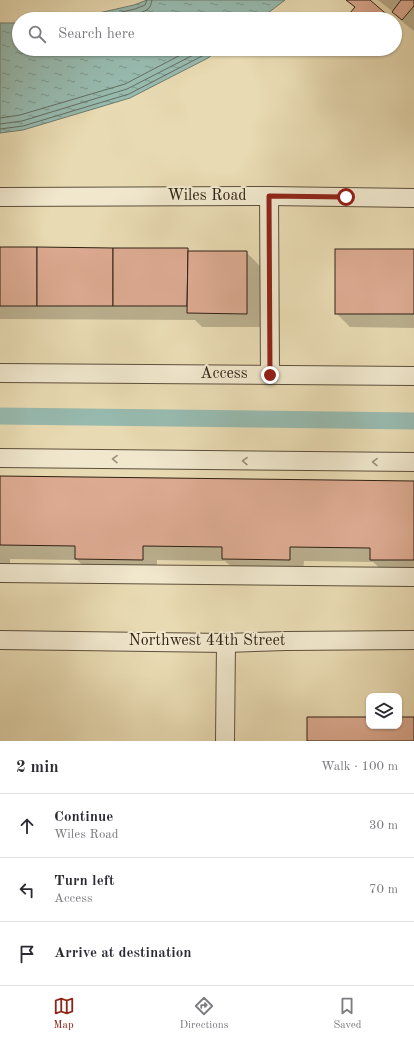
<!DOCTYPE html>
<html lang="en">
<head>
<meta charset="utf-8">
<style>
  :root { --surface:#fff; --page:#f2f2f3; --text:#2b2b33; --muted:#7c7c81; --line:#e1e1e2; --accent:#8f2418 }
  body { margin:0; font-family:"Old Standard TT",serif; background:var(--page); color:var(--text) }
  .controls { position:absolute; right:12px; bottom:12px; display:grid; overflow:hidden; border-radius:8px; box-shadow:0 1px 3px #0004 }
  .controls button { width:36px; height:36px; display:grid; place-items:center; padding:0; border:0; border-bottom:1px solid var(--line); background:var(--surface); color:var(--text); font:20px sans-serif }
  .stop { position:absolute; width:12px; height:12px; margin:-9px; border:3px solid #8f2418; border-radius:50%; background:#fff }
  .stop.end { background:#8f2418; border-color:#fff; box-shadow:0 1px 4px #0008 }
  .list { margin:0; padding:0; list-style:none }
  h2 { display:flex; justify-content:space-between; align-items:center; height:52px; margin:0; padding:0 16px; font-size:17px }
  h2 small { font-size:13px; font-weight:400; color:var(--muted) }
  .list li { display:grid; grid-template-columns:26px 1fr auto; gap:12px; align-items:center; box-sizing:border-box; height:64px; padding:0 16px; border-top:1px solid var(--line) }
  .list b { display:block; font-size:15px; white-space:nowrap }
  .list p { margin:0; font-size:13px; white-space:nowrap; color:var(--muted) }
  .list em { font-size:13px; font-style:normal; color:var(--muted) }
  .icon { flex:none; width:22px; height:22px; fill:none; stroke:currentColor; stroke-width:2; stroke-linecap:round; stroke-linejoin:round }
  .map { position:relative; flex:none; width:414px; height:741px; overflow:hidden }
  .search { position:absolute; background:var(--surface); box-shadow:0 1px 3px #0004; left:12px; right:12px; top:12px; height:44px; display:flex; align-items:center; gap:10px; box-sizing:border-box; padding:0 14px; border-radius:22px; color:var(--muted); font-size:15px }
  .sheet { height:244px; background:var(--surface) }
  nav { display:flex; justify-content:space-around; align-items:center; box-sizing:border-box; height:56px; border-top:1px solid var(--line); background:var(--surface); font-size:11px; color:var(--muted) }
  nav a { display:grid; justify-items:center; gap:2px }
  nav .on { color:var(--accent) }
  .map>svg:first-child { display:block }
  .water { fill:url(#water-ripples); stroke:#6d7d71 }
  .shadow { fill:#0003 }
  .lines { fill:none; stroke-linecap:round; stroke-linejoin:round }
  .shore { stroke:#636e62; stroke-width:1 }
  .canal { stroke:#97baaf; stroke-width:17 }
  .building { fill:#dcaa91; stroke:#2f2214 }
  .minor-casing { stroke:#5d503c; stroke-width:20 }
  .minor { stroke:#f0e7cd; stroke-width:18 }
  .oneway { stroke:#998e7a }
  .route { stroke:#8f2418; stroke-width:5 }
  .labels { text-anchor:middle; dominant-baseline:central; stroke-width:4; stroke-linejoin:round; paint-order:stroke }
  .street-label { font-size:16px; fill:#2f2214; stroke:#f0e7cd }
</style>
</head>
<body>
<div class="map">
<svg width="414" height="741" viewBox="0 0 414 741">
  <defs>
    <pattern id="water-ripples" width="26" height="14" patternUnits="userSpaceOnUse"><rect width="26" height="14" fill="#97baaf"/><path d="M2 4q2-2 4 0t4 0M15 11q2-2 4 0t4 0" fill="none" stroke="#7c978d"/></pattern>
  </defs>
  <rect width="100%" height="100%" fill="#e8dab2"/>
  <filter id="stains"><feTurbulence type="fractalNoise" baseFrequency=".005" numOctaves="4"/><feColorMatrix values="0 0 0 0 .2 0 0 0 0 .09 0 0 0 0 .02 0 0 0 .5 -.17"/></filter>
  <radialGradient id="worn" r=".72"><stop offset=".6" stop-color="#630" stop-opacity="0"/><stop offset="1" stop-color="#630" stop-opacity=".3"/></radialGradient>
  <g class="water">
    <polygon points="147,0 285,0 260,19 72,19 134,5"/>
    <polygon points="19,23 19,49 220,49 208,58 130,98 23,130 0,133 0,23"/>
  </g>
  <g class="shadow">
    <polygon points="378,0 414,0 414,31 404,23 392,11"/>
    <polygon points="395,24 401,30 395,37"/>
    <polygon points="378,49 385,49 382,52"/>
    <polygon points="0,248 187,249 191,252 246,252 260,266 260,327 202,327 195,320 0,319"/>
    <polygon points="414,250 414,328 350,327 336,313"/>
    <polygon points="0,477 414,482 414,574 385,573 373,562 304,561 303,573 237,572 225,561 157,560 157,573 90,572 77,560 10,559 10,571 0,571"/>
  </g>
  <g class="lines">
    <g class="shore">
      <polyline points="90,19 135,9 145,5 147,0"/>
      <path d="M 112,19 C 122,17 140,15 148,9 C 151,6 151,4 152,0"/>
      <polyline points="0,118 20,115 125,84 192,49"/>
      <polyline points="0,124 22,121 127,89 205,49"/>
      <polyline points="0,129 23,126 129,94 206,54 213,49"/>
    </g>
    <polyline class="canal" points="0,416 414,421"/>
  </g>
  <g class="building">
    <polygon points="346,0 370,0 391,18 390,19 345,19 355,7"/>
    <polygon points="401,0 414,0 414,6 402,20 392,12"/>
    <rect x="0" y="247" width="37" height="59"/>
    <polygon points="37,247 113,248 113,306 37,306"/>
    <polygon points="113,248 188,248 187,306 113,306"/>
    <rect x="335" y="249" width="79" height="65"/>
    <polygon points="188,251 247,251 247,314 187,313"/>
    <polygon points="0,476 414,481 414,560 370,560 370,548 290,547 290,560 222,559 222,547 143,546 143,560 75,559 75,546 0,545"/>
    <polygon points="307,717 369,717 369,726 399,726 399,717 414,717 414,741 307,741"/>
  </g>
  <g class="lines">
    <defs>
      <g id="minor">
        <polyline points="269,196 270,375"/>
        <polyline points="0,197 269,196 414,198"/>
        <polyline points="0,373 414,376"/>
        <polyline points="0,458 414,462"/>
        <polyline points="0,573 414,577"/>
        <polyline points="0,640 226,643 286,641 414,640"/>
        <polyline points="225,741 226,643"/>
      </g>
    </defs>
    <use href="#minor" class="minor-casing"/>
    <use href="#minor" class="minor"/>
  </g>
  <defs><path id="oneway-chevron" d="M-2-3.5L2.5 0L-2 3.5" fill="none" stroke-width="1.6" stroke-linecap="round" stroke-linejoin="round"/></defs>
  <g class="oneway">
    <use href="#oneway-chevron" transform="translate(115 459) rotate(-179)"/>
    <use href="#oneway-chevron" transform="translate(245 461) rotate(-179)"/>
    <use href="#oneway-chevron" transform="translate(375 462) rotate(-179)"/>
  </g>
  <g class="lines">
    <polyline class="route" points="270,375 269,196 346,197"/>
  </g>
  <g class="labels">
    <g class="street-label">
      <text x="207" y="196">Wiles Road</text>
      <text x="224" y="374">Access</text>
      <text x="207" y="641">Northwest 44th Street</text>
    </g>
  </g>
  <rect width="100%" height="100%" filter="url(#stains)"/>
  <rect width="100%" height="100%" fill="url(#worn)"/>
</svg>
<div class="controls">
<button><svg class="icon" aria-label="layers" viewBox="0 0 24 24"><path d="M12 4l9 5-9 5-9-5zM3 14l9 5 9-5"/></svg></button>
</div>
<div class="stop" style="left:346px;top:197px"></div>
<div class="stop end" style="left:270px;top:375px"></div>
<div class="search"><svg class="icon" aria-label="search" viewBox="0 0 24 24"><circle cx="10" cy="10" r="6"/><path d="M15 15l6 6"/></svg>Search here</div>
</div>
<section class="sheet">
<h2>2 min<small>Walk · 100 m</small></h2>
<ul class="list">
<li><svg class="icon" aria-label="ahead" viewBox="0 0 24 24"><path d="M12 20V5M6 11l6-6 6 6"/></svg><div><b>Continue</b><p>Wiles Road</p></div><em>30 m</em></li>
<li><svg class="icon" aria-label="left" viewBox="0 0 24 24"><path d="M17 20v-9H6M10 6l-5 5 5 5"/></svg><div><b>Turn left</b><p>Access</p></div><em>70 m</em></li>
<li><svg class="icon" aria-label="arrive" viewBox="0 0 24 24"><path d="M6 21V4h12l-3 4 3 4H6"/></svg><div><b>Arrive at destination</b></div></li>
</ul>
</section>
<nav>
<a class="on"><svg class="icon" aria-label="map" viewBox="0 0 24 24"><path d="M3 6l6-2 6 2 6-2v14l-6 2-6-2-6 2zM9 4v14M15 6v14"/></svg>Map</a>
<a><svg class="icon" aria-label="directions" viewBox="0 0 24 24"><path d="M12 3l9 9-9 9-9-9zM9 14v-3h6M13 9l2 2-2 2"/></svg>Directions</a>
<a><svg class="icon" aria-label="saved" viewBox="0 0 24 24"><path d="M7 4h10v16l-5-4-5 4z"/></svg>Saved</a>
</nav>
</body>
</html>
